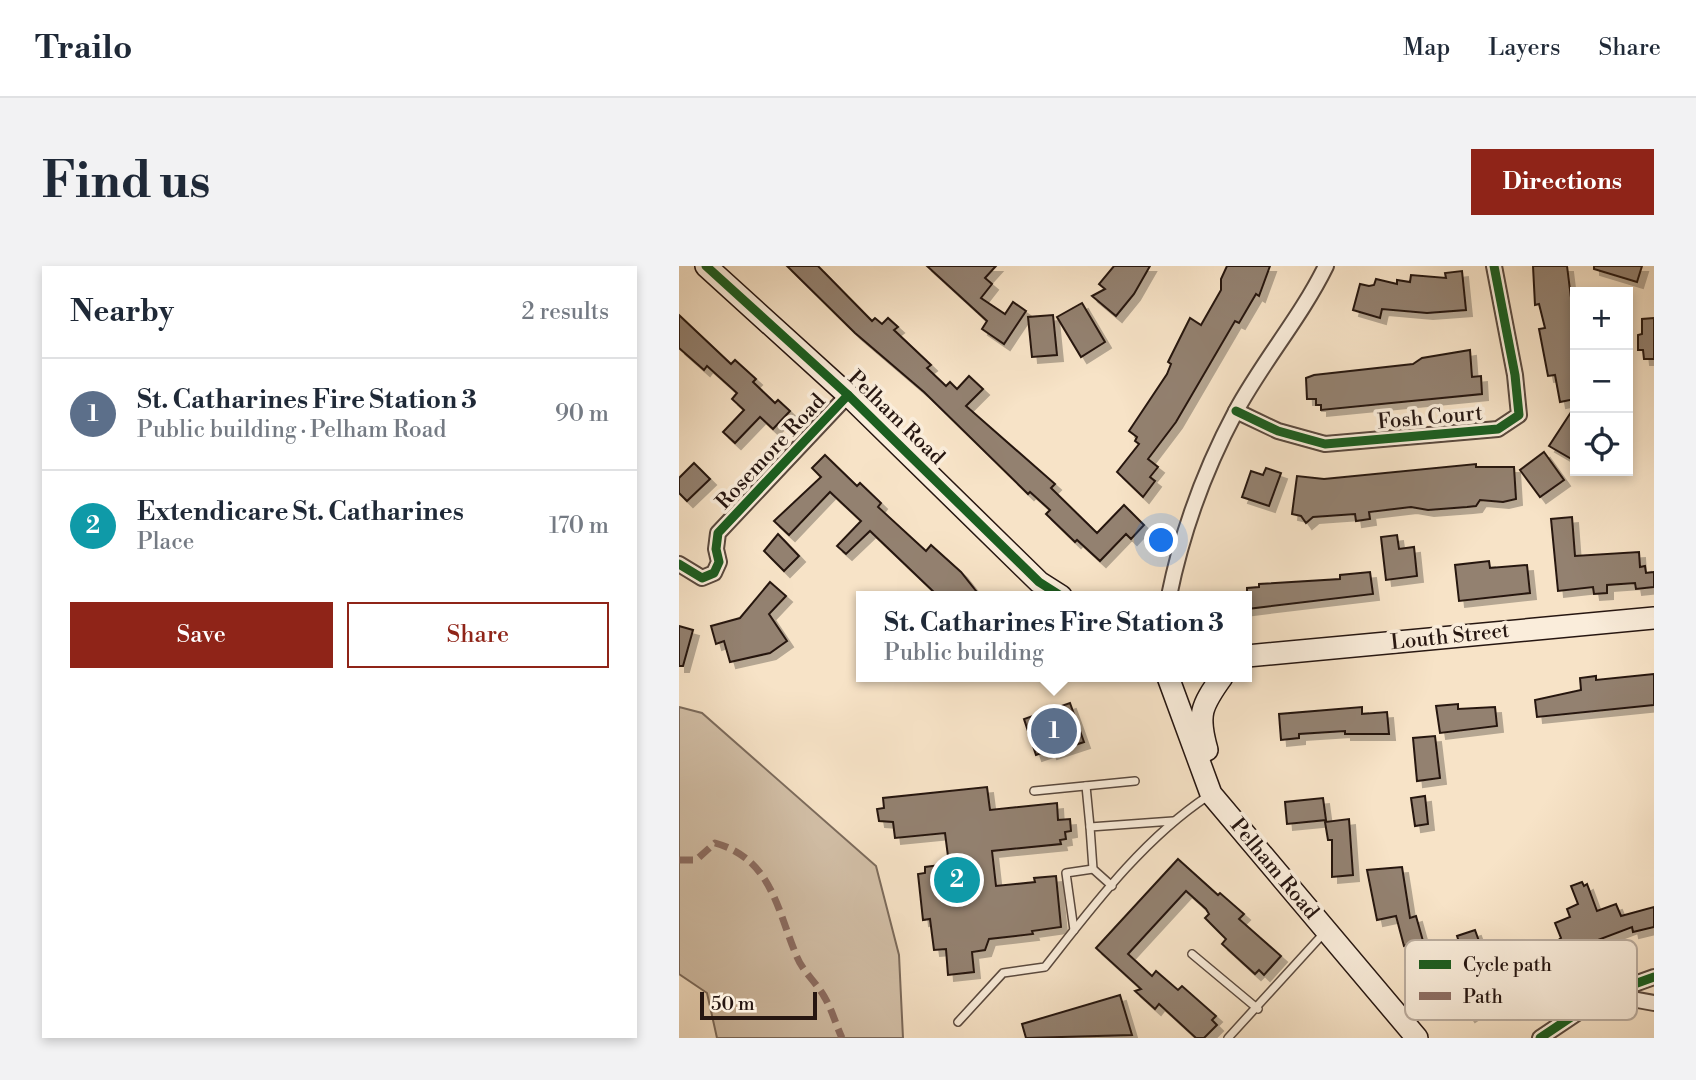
<!DOCTYPE html>
<html lang="en">
<head>
<meta charset="utf-8">
<style>
  :root { --surface:#fff; --page:#f2f2f3; --text:#1f2937; --muted:#747a83; --line:#e0e1e3; --accent:#8f2418 }
  body { margin:0; font-family:"Libre Bodoni",serif; background:var(--page); color:var(--text) }
  .controls { position:absolute; right:21px; top:21px; display:grid; overflow:hidden; border-radius:0px; box-shadow:0 4px 10px #0003 }
  .controls button { width:63px; height:63px; display:grid; place-items:center; padding:0; border:0; border-bottom:2px solid var(--line); background:var(--surface); color:var(--text); font:35px sans-serif }
  .scale { position:absolute; left:21px; bottom:18px; width:117px; box-sizing:border-box; padding-left:7px; border:4px solid #261611; border-top:0; font-size:19px; line-height:24px; white-space:nowrap; color:#261611; -webkit-text-stroke:5px #faeddb; paint-order:stroke }
  .you { position:absolute; left:483px; top:275px; width:24px; height:24px; margin:-18px; border:5px solid #fff; border-radius:50%; background:#1a73e8; box-shadow:0 0 0 10px #1a73e833 }
  .badge { display:grid; place-items:center; width:46px; height:46px; border-radius:50%; background:var(--accent); color:#fff; font-size:23px; font-weight:700 }
  .pin { position:absolute; translate:-50% -50%; border:4px solid #fff; box-shadow:0 2px 7px #0006 }
  .popup { position:absolute; left:177px; top:325px; width:396px; height:91px; box-sizing:border-box; display:grid; place-content:center; border-radius:0px; background:var(--surface); filter:drop-shadow(0 2px 5px #0005); font-size:23px; white-space:nowrap; color:var(--muted) }
  .popup b { font-size:26px; color:var(--text) }
  .popup::after { content:''; position:absolute; left:50%; top:100%; margin-left:-14px; border:14px solid transparent; border-top-color:var(--surface) }
  .list { margin:0; padding:0; list-style:none }
  h2 { display:flex; justify-content:space-between; align-items:center; height:91px; margin:0; padding:0 28px; font-size:30px }
  h2 small { font-size:23px; font-weight:400; color:var(--muted) }
  .list li { display:grid; grid-template-columns:46px 1fr auto; gap:21px; align-items:center; box-sizing:border-box; height:112px; padding:0 28px; border-top:2px solid var(--line) }
  .list b { display:block; font-size:26px; white-space:nowrap }
  .list p { margin:0; font-size:23px; white-space:nowrap; color:var(--muted) }
  .list em { font-size:23px; font-style:normal; color:var(--muted) }
  .actions { display:flex; gap:14px; padding:21px 28px }
  .actions a { flex:1; padding:16px 0; border:2px solid var(--accent); border-radius:0px; text-align:center; font-size:24px; color:var(--accent) }
  .actions .main { background:var(--accent); color:#fff }
  .icon { flex:none; width:38px; height:38px; fill:none; stroke:currentColor; stroke-width:2; stroke-linecap:round; stroke-linejoin:round }
  .map { position:relative; flex:none; width:975px; height:772px; overflow:hidden; border-radius:0px }
  header { display:flex; align-items:center; gap:42px; box-sizing:border-box; height:98px; padding:0 35px; background:var(--surface); border-bottom:2px solid var(--line) }
  header strong { font-size:33px }
  nav { display:flex; gap:38px; margin-inline-start:auto; font-size:24px }
  .intro { display:flex; align-items:center; justify-content:space-between; box-sizing:border-box; height:168px; padding:0 42px }
  h1 { margin:0; font-size:49px }
  .button { padding:18px 32px; border-radius:0px; background:var(--accent); color:#fff; font-size:24px; font-weight:700 }
  main { display:flex; gap:42px; padding:0 42px }
  aside { flex:1; background:var(--surface); border-radius:0px; box-shadow:0 4px 10px #0003 }
  .map>svg:first-child { display:block }
  .green { fill:#d3c0a8; stroke:#7c6b5c; stroke-width:2 }
  .building { fill:#938170; stroke:#261611; stroke-width:2; filter:url(#shadow) }
  .lines { fill:none; stroke-linecap:round; stroke-linejoin:round }
  .service-casing { stroke:#5a493e; stroke-width:10 }
  .minor-casing { stroke:#5a493e; stroke-width:18 }
  .secondary-casing { stroke:#261611; stroke-width:24 }
  .service { stroke:#faeddb; stroke-width:7 }
  .minor { stroke:#faeddb; stroke-width:14 }
  .secondary { stroke:#faeddb; stroke-width:21 }
  .quiet { stroke:#8d6e63; stroke-width:7; stroke-dasharray:14 7; stroke-linecap:butt }
  .cycleway-casing { stroke:#faeddb; stroke-width:13 }
  .cycleway { stroke:#1b5e20; stroke-width:9 }
  .labels { text-anchor:middle; dominant-baseline:central; stroke-width:7; stroke-linejoin:round; paint-order:stroke }
  .street-label { font-size:21px; fill:#261611; stroke:#faeddb }
  .key { fill:#faeddb; stroke:#baac9e; stroke-width:2 }
  .key-label { font-size:19px; fill:#261611 }
</style>
</head>
<body>
<header>
<strong>Trailo</strong>
<nav><a>Map</a><a>Layers</a><a>Share</a></nav>
</header>
<div class="intro"><h1>Find us</h1><a class="button">Directions</a></div>
<main>
<aside>
<h2>Nearby<small>2 results</small></h2>
<ul class="list">
<li><span class="badge" style="background:#5c6f8a">1</span><div><b>St. Catharines Fire Station 3</b><p>Public building · Pelham Road</p></div><em>90 m</em></li>
<li><span class="badge" style="background:#0f9aa8">2</span><div><b>Extendicare St. Catharines</b><p>Place</p></div><em>170 m</em></li>
</ul>
<div class="actions"><a class="main">Save</a><a>Share</a></div>
</aside>
<div class="map">
<svg width="975" height="772" viewBox="0 0 975 772">
  <defs>
    <filter id="shadow"><feDropShadow dx="6" dy="6" stdDeviation="0" flood-color="#0004"/></filter>
  </defs>
  <rect width="100%" height="100%" fill="#f7e3c7"/>
  <filter id="stains"><feTurbulence type="fractalNoise" baseFrequency=".00286" numOctaves="4"/><feColorMatrix values="0 0 0 0 .2 0 0 0 0 .09 0 0 0 0 .02 0 0 0 .5 -.17"/></filter>
  <radialGradient id="worn" r=".72"><stop offset=".6" stop-color="#630" stop-opacity="0"/><stop offset="1" stop-color="#630" stop-opacity=".3"/></radialGradient>
  <polygon class="green" points="0,441 23,447 197,600 220,689 224,772 38,772 28,727 0,708"/>
  <g class="building">
    <polygon points="108,0 139,0 193,55 196,52 203,58 209,52 219,61 215,64 252,99 248,102 267,120 271,116 278,123 290,110 304,123 287,140 376,218 372,222 418,267 445,239 465,259 452,273 447,268 421,295 398,274 396,276 367,248 371,244 351,226 349,228 245,126 176,67"/>
    <polygon points="248,0 317,0 306,12 313,18 302,32 326,48 334,36 347,45 325,78 303,63 308,55"/>
    <polygon points="435,0 471,0 455,28 437,50 413,30 426,23 420,18"/>
    <polygon points="548,0 591,0 580,30 577,28 560,57 556,55 497,156 469,193 479,201 471,211 476,215 464,231 438,206 460,178 456,175 458,171 450,165 488,108 492,98 489,96 511,52 522,59 542,24 542,13"/>
    <polygon points="854,0 888,0 896,64 896,133 881,136 876,109 869,110 860,63 866,62 860,38 856,39"/>
    <polygon points="915,0 963,0 958,16 915,3"/>
    <polygon points="783,5 787,44 748,47 703,43 701,52 674,44 681,18 690,20 695,19 697,13 718,18 718,14 731,16 732,9 767,12 766,7"/>
    <polygon points="403,37 426,76 402,91 378,51"/>
    <polygon points="0,49 52,98 56,94 77,113 74,116 96,137 99,134 111,145 94,163 81,151 56,177 44,166 65,144 53,133 58,127 28,100 25,104 0,82"/>
    <polygon points="374,49 378,89 353,91 349,51"/>
    <polygon points="975,52 975,93 965,93 964,84 959,84 959,69 963,68 963,53"/>
    <polygon points="791,84 793,111 802,110 803,128 642,144 642,139 637,139 637,133 628,133 627,112 635,109 734,98 743,92"/>
    <polygon points="896,140 896,195 870,180"/>
    <polygon points="865,186 885,214 861,231 841,204"/>
    <polygon points="146,189 178,220 181,217 202,237 199,241 247,285 252,279 282,306 301,330 259,330 191,265 167,288 158,280 182,255 151,226 110,269 95,255 142,211 133,202"/>
    <polygon points="15,197 31,213 8,235 0,227 0,212"/>
    <polygon points="797,198 797,201 835,201 837,233 824,236 801,234 797,240 788,241 749,244 732,241 690,246 691,253 677,255 676,248 634,251 627,257 622,250 613,248 618,210 645,213"/>
    <polygon points="587,202 602,207 590,240 563,231 572,205 584,209"/>
    <polygon points="893,251 896,290 960,286 961,301 966,300 967,307 975,306 975,321 957,323 956,317 928,319 928,327 915,328 914,321 879,325 872,253"/>
    <polygon points="99,268 120,290 105,305 85,285"/>
    <polygon points="718,269 720,283 735,281 738,310 707,314 702,271"/>
    <polygon points="810,295 811,302 848,299 851,327 780,335 776,299"/>
    <polygon points="691,306 694,328 568,343 568,322 580,321 580,318 661,313 661,309"/>
    <polygon points="91,316 107,330 90,348 108,375 91,387 51,396 45,375 37,378 32,360 61,352"/>
    <polygon points="0,360 14,364 4,400 0,400"/>
    <polygon points="975,408 975,439 858,451 856,434 902,424 901,412 917,410 917,414"/>
    <polygon points="391,437 405,476 372,487 371,484 357,489 345,453"/>
    <polygon points="779,438 779,443 816,441 818,460 761,467 757,440"/>
    <polygon points="683,441 683,448 708,446 710,468 666,468 666,465 620,468 620,472 602,474 600,448"/>
    <polygon points="756,470 761,512 738,515 734,472"/>
    <polygon points="308,521 311,544 378,537 379,554 391,553 392,565 386,566 387,573 381,574 382,578 313,585 317,620 356,616 355,612 377,610 382,661 353,665 354,668 310,673 306,684 293,686 295,706 269,709 267,683 255,684 251,653 244,654 239,608 246,607 246,601 270,598 266,567 216,572 214,556 200,555 198,543 205,542 204,532"/>
    <polygon points="746,530 749,558 736,560 732,532"/>
    <polygon points="644,532 647,554 608,558 606,536"/>
    <polygon points="670,553 674,609 653,611 653,574 649,574 646,556"/>
    <polygon points="499,593 539,629 541,627 565,648 560,653 602,690 585,709 580,704 576,708 543,678 547,673 526,652 530,648 527,643 507,625 449,688 473,710 477,705 499,724 503,720 537,750 533,754 538,759 525,772 517,772 480,738 476,743 456,725 462,723 417,682"/>
    <polygon points="723,601 731,652 737,650 744,675 725,680 717,650 698,654 688,604"/>
    <polygon points="903,616 905,620 908,618 918,645 937,638 942,650 975,641 975,661 954,666 953,661 874,691 879,697 846,724 833,709 882,672 876,657 891,651 888,643 899,638 892,620"/>
    <polygon points="796,664 801,678 783,685 778,670"/>
    <polygon points="774,680 782,698 753,711 745,692"/>
    <polygon points="809,709 820,724 812,730 815,733 790,750 777,731"/>
    <polygon points="441,729 453,769 347,772 343,758"/>
  </g>
  <g class="lines">
    <defs>
      <g id="service">
        <polyline points="407,520 411,561"/>
        <polyline points="355,525 456,515"/>
        <polyline points="433,620 414,603 411,561 494,555"/>
        <polyline points="395,664 387,607 414,603"/>
        <polyline points="513,688 579,743"/>
        <path d="M 279,756 L 324,707 L 366,701 C 414,640 464,573 529,530"/>
        <polyline points="549,772 645,667"/>
      </g>
      <g id="minor">
        <polyline points="557,145 599,165 646,178 819,163 840,149 836,109 815,0"/>
        <polyline points="0,298 23,312 35,307 40,296 37,283 39,267 169,129"/>
        <path d="M 490,330 C 503,266 526,203 557,145 C 584,95 622,51 647,0"/>
        <polyline points="931,729 975,737"/>
        <polyline points="861,772 925,729 975,711"/>
      </g>
      <g id="secondary">
        <polyline points="27,0 169,129 360,316 382,330"/>
        <polyline points="568,390 975,352"/>
        <polyline points="489,411 532,528 738,772"/>
        <path d="M 528,484 C 518,449 522,440 543,411"/>
      </g>
    </defs>
    <use href="#service" class="service-casing"/>
    <use href="#minor" class="minor-casing"/>
    <use href="#secondary" class="secondary-casing"/>
    <use href="#service" class="service"/>
    <use href="#minor" class="minor"/>
    <use href="#secondary" class="secondary"/>
    <path class="quiet" d="M 0,594 L 17,594 L 36,577 C 93,593 98,644 118,691 C 124,706 138,717 146,732 C 153,744 157,759 163,772"/>
    <defs>
      <g id="cycleway">
        <polyline points="27,0 169,129 360,316 382,330"/>
        <polyline points="557,145 599,165 646,178 819,163 840,149 836,109 815,0"/>
        <polyline points="0,298 23,312 35,307 40,296 37,283 39,267 169,129"/>
        <polyline points="861,772 925,729 975,711"/>
      </g>
    </defs>
    <use href="#cycleway" class="cycleway-casing"/>
    <use href="#cycleway" class="cycleway"/>
  </g>
  <g class="labels">
    <g class="street-label">
      <text transform="translate(217 152) rotate(44)">Pelham Road</text>
      <text transform="translate(751 152) rotate(-5)">Fosh Court</text>
      <text transform="translate(92 186) rotate(-47)">Rosemore Road</text>
      <text transform="translate(771 371) rotate(-6)">Louth Street</text>
      <text transform="translate(595 603) rotate(50)">Pelham Road</text>
    </g>
  </g>
  <rect x="726" y="674" width="232" height="80" rx="10" class="key"/>
  <rect x="740" y="694" width="32" height="9" fill="#1b5e20"/>
  <rect x="740" y="726" width="32" height="8" fill="#8d6e63"/>
  <g class="key-label">
    <text x="784" y="705">Cycle path</text>
    <text x="784" y="737">Path</text>
  </g>
  <rect width="100%" height="100%" filter="url(#stains)"/>
  <rect width="100%" height="100%" fill="url(#worn)"/>
</svg>
<div class="controls">
<button>+</button>
<button>−</button>
<button><svg class="icon" aria-label="locate" viewBox="0 0 24 24"><circle cx="12" cy="12" r="6"/><path d="M12 2v4M12 18v4M2 12h4M18 12h4"/></svg></button>
</div>
<div class="scale">50 m</div>
<div class="you"></div>
<div class="pin badge" style="left:375px;top:465px;background:#5c6f8a">1</div>
<div class="popup"><b>St. Catharines Fire Station 3</b>Public building</div>
<div class="pin badge" style="left:278px;top:614px;background:#0f9aa8">2</div>
</div>
</main>
</body>
</html>
